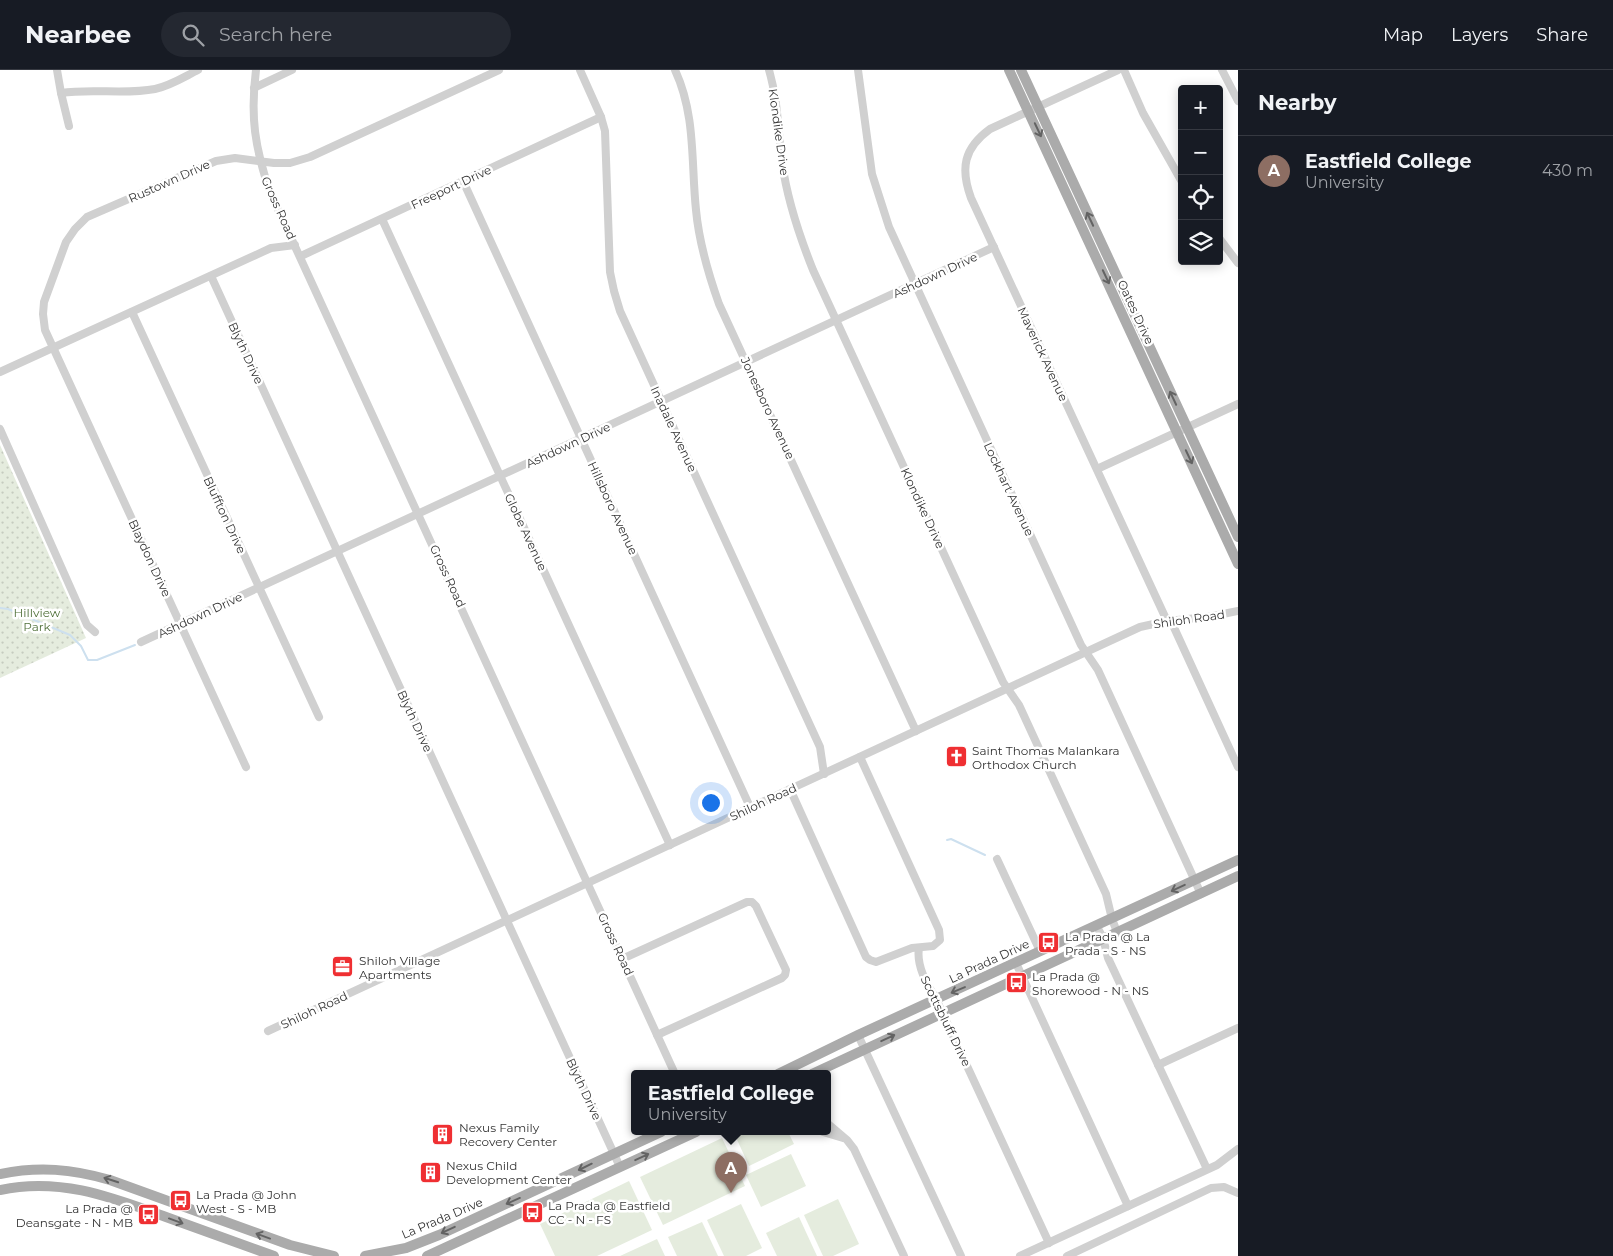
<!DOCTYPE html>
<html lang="en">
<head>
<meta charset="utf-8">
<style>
  :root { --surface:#171b24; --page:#242831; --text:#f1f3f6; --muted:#9ea1a6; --line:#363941; --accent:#ef2f32 }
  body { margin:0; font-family:Montserrat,sans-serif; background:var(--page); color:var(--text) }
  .controls { position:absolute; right:15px; top:15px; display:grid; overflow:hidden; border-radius:5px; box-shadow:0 2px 12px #0003 }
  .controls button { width:45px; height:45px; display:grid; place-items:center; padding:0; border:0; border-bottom:1px solid var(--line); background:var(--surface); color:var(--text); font:25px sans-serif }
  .you { position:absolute; left:710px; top:732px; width:18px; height:18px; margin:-12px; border:4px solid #fff; border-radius:50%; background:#1a73e8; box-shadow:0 0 0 8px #1a73e833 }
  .badge { display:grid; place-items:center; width:32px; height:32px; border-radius:50%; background:var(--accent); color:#fff; font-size:16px; font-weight:700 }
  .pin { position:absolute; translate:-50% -41px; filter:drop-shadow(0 1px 2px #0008) }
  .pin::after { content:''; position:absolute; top:26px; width:18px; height:15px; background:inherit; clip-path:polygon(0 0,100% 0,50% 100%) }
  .popup { position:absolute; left:631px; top:1000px; width:200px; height:65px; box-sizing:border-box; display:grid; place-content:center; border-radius:5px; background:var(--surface); filter:drop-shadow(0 1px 4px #0005); font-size:16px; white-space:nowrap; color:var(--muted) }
  .popup b { font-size:19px; color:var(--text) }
  .popup::after { content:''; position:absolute; left:50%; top:100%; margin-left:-10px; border:10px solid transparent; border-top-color:var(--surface) }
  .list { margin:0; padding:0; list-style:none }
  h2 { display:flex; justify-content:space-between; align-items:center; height:65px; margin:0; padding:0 20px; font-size:21px }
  h2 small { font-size:16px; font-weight:400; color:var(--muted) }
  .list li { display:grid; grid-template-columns:32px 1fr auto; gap:15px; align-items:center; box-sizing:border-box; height:70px; padding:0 20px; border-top:1px solid var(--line) }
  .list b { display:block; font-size:19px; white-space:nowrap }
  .list p { margin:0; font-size:16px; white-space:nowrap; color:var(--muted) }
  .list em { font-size:16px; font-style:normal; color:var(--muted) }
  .icon { flex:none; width:28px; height:28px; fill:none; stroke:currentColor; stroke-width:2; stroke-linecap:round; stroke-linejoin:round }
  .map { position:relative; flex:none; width:1238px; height:1186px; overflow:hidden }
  header { display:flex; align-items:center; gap:30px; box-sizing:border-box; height:70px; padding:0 25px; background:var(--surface); border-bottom:1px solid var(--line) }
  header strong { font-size:24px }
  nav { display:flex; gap:28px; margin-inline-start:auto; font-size:18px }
  .search { width:350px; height:45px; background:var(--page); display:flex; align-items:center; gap:12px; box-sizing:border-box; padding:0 18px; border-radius:28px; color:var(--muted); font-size:19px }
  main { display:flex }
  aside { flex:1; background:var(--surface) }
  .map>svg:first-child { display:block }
  .park { fill:url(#park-dots) }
  .pitch { fill:#e5ecde }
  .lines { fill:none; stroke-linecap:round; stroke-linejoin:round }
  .stream { stroke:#cde0ef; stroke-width:2 }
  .minor { stroke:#d0d0d0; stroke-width:8 }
  .major { stroke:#ababab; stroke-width:10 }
  .oneway { stroke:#636363 }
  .labels { text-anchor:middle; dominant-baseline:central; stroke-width:5; stroke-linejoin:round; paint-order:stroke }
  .street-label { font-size:12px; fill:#333; stroke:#fff }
  .park-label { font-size:12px; fill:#52723c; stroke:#fff }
  .poi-label { font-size:12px; fill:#333; stroke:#fff; text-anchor:start }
</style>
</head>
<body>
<header>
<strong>Nearbee</strong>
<div class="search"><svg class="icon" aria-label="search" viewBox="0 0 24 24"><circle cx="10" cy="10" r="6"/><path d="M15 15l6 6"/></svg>Search here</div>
<nav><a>Map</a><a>Layers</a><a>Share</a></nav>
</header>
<main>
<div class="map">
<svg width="1238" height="1186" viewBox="0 0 1238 1186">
  <defs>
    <pattern id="park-dots" width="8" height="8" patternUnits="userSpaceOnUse" patternTransform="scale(1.25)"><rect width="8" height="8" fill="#e5ecde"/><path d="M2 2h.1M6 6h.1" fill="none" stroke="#c5cbbf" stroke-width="1.8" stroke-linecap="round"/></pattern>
  </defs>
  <rect width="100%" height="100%" fill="#fff"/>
  <polygon class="park" points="0,375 86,568 0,608"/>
  <g class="pitch">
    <polygon points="736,1062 788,1062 794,1074 749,1096 734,1063"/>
    <polygon points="722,1068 745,1116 663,1155 640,1107"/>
    <polygon points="791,1084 806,1116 761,1137 746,1105"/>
    <polygon points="629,1111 652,1160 597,1186 555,1186 540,1154"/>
    <polygon points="838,1129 859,1174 833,1186 823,1186 804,1145"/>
    <polygon points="741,1134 762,1178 746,1186 724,1186 707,1150"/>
    <polygon points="799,1147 817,1186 777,1186 766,1163"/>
    <polygon points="702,1152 718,1186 677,1186 668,1167"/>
    <polygon points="657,1169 665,1186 620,1186"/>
  </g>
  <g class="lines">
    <g class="stream">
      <polyline points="0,538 8,539 70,565 81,576 88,590 97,590 135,575"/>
      <polyline points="947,770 951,769 985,785"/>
    </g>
    <g class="minor">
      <polyline points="57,0 61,23 69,56"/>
      <path d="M 256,0 C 250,47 255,78 270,122 L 675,1004"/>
      <polyline points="580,0 601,47 605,61 610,202 614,221 620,241 820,677 824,704"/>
      <path d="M 675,0 C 696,45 691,93 696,140 C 699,173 708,203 719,234 L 916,661"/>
      <path d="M 769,0 C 778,31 778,60 782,92 C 787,129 799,165 813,200 L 1003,612 L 1019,635 L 1106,824 L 1112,849 L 1117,862"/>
      <polyline points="858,0 872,104 889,157 1081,575 1098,600 1201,824"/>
      <path d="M 1118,0 L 990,59 C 964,78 960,98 971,128 L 1167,551"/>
      <polyline points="1124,0 1143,43 1182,112"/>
      <polyline points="1222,0 1238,31"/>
      <polyline points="254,18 292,0"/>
      <path d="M 61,23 C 93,18 124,25 155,19 C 170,16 184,7 198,0"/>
      <polyline points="463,111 750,737"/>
      <polyline points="382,149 670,775"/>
      <polyline points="1219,168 1238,193"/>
      <polyline points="301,186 601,47"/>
      <polyline points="211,206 620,1097"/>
      <polyline points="132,242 319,647"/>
      <polyline points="0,302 271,178 295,175"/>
      <polyline points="0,359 87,555 95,562"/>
      <polyline points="1097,399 1238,334"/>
      <polyline points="1171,551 1238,697"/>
      <polyline points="141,572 994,177"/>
      <polyline points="246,697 45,260 43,244 44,232 66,172 75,159 87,147 216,91 235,88 274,93 290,93 310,87 499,0"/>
      <polyline points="790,719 866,887 870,890 876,892 912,878 933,876 940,870 939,860 860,687"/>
      <polyline points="997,789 1040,881"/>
      <polyline points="1096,855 1103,868 1108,888 1207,1099"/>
      <path d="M 919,878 C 916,896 927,914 936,929 L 1049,1173"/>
      <polyline points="622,889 747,832 752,832 756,836 786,900 785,905 782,908 657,965"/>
      <polyline points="1016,893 1128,1136"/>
      <polyline points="268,961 1140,557 1167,551 1208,547 1238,541"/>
      <polyline points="858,965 961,1186"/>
      <polyline points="1158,995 1238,958"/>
      <polyline points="827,1053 847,1070 854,1079 904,1186"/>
      <polyline points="823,1062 843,1068"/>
      <polyline points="1020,1186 1217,1095 1238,1079"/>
      <polyline points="1067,1186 1211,1118 1224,1117 1238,1123"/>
    </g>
    <g class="major">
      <polyline points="1009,0 1238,494"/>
      <polyline points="1021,0 1238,467"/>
      <polyline points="778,1004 858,965 1238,790"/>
      <polyline points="812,1004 1238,806"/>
      <path d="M 0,1104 C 39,1096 72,1099 110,1110 L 290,1175 L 334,1186"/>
      <path d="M 0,1120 C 60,1107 111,1127 166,1147 C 202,1160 238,1173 274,1186"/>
      <polyline points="365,1186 406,1178 439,1165 661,1062"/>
      <polyline points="427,1186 696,1062"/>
    </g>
  </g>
  <defs><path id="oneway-shaft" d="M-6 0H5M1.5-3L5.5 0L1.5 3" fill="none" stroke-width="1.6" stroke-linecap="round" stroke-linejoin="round" transform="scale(1.25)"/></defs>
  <g class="oneway">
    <use href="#oneway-shaft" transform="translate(1038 60) rotate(65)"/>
    <use href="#oneway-shaft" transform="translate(1090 149) rotate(-115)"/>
    <use href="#oneway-shaft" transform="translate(1106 207) rotate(65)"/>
    <use href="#oneway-shaft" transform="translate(1173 328) rotate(-115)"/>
    <use href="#oneway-shaft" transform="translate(1189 387) rotate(65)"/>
    <use href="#oneway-shaft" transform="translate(1178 818) rotate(155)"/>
    <use href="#oneway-shaft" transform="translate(958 920) rotate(157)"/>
    <use href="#oneway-shaft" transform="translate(888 968) rotate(-25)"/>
    <use href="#oneway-shaft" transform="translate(642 1087) rotate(-25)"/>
    <use href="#oneway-shaft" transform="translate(585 1097) rotate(154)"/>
    <use href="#oneway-shaft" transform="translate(111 1110) rotate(-162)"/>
    <use href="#oneway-shaft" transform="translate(513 1131) rotate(156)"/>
    <use href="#oneway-shaft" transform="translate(176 1151) rotate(20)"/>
    <use href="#oneway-shaft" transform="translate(448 1160) rotate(155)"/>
    <use href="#oneway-shaft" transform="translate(263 1166) rotate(-160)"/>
  </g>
  <defs>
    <symbol id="church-square" viewBox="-11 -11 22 22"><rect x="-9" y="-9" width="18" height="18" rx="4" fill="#ef2f32" stroke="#fff"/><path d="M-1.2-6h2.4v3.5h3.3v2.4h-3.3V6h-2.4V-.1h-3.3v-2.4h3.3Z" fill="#fff"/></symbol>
    <symbol id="bus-square" viewBox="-11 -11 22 22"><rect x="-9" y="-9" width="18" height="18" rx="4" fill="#ef2f32" stroke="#fff"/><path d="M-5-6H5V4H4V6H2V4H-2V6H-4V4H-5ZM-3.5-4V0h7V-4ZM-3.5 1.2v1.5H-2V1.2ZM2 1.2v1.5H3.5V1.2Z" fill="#fff"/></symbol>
    <symbol id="office-square" viewBox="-11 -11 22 22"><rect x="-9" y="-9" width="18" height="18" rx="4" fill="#ef2f32" stroke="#fff"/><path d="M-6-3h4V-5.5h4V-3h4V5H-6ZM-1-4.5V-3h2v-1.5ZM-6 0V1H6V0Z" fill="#fff"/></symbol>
    <symbol id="building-square" viewBox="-11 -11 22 22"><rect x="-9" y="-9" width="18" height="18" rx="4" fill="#ef2f32" stroke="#fff"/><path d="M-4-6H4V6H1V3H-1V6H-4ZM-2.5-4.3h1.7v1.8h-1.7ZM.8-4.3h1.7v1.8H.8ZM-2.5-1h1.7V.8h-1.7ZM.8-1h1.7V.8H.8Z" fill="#fff"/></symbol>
  </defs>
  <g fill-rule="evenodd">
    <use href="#church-square" x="944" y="674" width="25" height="25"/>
    <use href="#bus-square" x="1036" y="860" width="25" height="25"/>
    <use href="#office-square" x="330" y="884" width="25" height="25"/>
    <use href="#bus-square" x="1004" y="900" width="25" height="25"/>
    <use href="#building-square" x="430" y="1052" width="25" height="25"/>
    <use href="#building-square" x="418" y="1090" width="25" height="25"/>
    <use href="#bus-square" x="168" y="1118" width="25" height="25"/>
    <use href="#bus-square" x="520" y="1130" width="25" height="25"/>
    <use href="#bus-square" x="136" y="1132" width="25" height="25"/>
  </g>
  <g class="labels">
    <g class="street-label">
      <text transform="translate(779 62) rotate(82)">Klondike Drive</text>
      <text transform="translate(169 111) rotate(-24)">Rustown Drive</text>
      <text transform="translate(451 117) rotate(-25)">Freeport Drive</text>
      <text transform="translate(279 138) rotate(66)">Gross Road</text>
      <text transform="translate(935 205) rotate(-25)">Ashdown Drive</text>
      <text transform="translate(1136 242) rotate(65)">Oates Drive</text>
      <text transform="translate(246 283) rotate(65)">Blyth Drive</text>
      <text transform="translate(1043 284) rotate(65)">Maverick Avenue</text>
      <text transform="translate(768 338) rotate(65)">Jonesboro Avenue</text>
      <text transform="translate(674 359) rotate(65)">Inadale Avenue</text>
      <text transform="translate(568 375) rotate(-25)">Ashdown Drive</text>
      <text transform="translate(1009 419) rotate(65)">Lockhart Avenue</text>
      <text transform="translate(613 438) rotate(65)">Hillsboro Avenue</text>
      <text transform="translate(923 438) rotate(65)">Klondike Drive</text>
      <text transform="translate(225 445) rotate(65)">Bluffton Drive</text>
      <text transform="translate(526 462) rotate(65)">Globe Avenue</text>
      <text transform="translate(150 488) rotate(65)">Blaydon Drive</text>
      <text transform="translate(448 506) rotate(65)">Gross Road</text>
      <text transform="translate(200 545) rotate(-25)">Ashdown Drive</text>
      <text transform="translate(1189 549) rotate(-8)">Shiloh Road</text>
      <text transform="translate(415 651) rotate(65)">Blyth Drive</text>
      <text transform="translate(763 732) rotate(-25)">Shiloh Road</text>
      <text transform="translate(616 874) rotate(65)">Gross Road</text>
      <text transform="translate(989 891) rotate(-25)">La Prada Drive</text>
      <text transform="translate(314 940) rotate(-25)">Shiloh Road</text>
      <text transform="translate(946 951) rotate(64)">Scottsbluff Drive</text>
      <text transform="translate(584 1019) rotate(65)">Blyth Drive</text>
      <text transform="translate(442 1148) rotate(-23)">La Prada Drive</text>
    </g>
    <g class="park-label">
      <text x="37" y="542">Hillview<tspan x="37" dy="14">Park</tspan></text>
    </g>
    <g class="poi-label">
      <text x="972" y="680">Saint Thomas Malankara<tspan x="972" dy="14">Orthodox Church</tspan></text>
      <text x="1065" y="866">La Prada @ La<tspan x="1065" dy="14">Prada - S - NS</tspan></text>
      <text x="359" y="890">Shiloh Village<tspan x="359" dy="14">Apartments</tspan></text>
      <text x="1032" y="906">La Prada @<tspan x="1032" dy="14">Shorewood - N - NS</tspan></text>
      <text x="459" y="1057">Nexus Family<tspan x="459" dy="14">Recovery Center</tspan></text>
      <text x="446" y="1095">Nexus Child<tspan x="446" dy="14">Development Center</tspan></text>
      <text x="196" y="1124">La Prada @ John<tspan x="196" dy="14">West - S - MB</tspan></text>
      <text x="548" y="1135">La Prada @ Eastfield<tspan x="548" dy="14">CC - N - FS</tspan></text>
      <text x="133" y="1138" text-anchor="end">La Prada @<tspan x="133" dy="14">Deansgate - N - MB</tspan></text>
    </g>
  </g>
</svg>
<div class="controls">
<button>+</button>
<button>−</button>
<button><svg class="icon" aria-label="locate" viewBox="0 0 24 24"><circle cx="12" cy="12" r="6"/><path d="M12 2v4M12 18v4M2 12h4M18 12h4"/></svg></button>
<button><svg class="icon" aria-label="layers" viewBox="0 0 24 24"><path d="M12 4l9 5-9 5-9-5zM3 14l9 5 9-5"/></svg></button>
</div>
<div class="you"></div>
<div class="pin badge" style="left:731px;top:1123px;background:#8d6e63">A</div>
<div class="popup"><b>Eastfield College</b>University</div>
</div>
<aside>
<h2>Nearby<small></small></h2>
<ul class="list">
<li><span class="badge" style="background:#8d6e63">A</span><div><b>Eastfield College</b><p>University</p></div><em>430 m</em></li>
</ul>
</aside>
</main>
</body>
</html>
